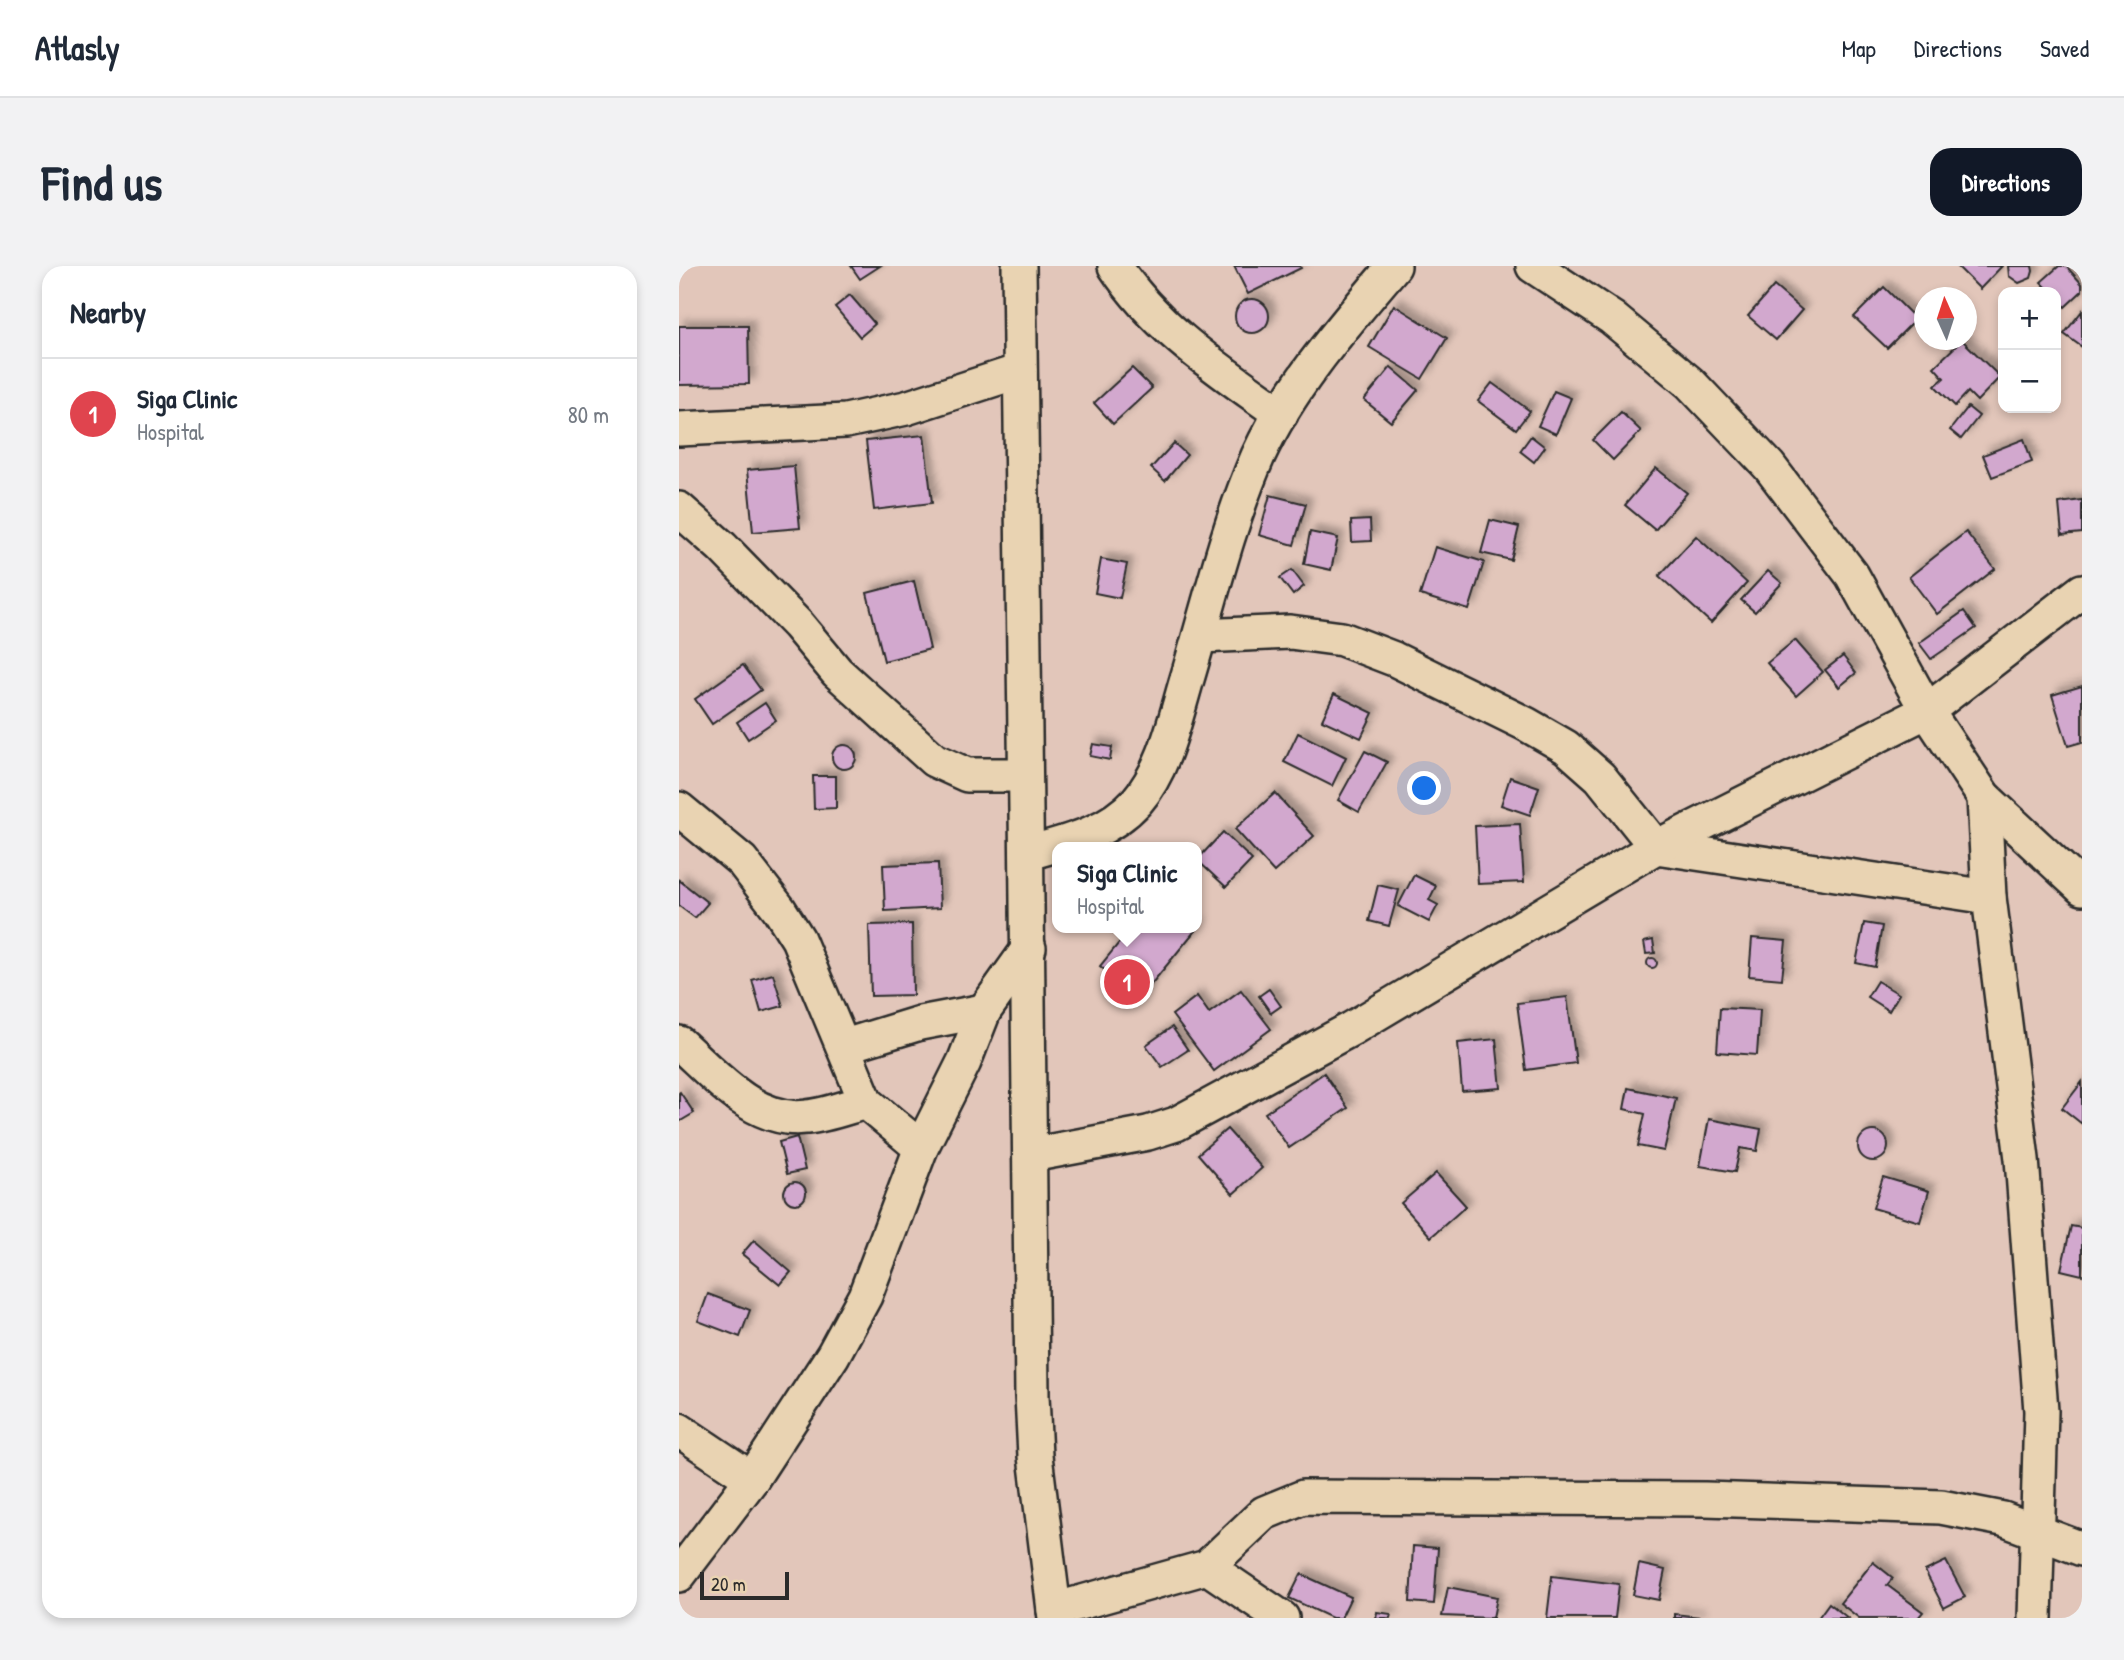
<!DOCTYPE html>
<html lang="en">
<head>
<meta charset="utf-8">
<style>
  :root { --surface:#fff; --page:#f2f2f3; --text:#1f2937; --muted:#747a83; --line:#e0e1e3; --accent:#111827 }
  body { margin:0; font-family:"Patrick Hand",sans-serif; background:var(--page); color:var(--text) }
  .controls { position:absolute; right:21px; top:21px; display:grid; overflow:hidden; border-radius:14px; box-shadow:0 4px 10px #0003 }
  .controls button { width:63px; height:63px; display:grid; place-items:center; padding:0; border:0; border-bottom:2px solid var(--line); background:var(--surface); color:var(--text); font:35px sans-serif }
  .compass { position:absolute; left:1235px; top:21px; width:63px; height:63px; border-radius:50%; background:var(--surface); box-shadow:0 4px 10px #0003; rotate:357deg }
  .scale { position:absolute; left:21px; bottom:18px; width:89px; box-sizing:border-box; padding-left:7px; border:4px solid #2b2b2b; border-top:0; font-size:19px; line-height:24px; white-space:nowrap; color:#2b2b2b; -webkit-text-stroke:5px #e9d3b2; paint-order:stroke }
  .you { position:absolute; left:746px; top:523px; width:24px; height:24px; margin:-18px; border:5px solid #fff; border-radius:50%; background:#1a73e8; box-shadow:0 0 0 10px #1a73e833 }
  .badge { display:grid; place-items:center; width:46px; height:46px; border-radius:50%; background:var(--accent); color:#fff; font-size:23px; font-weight:700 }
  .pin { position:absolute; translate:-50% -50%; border:4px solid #fff; box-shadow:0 2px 7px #0006 }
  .popup { position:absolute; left:373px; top:576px; width:150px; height:91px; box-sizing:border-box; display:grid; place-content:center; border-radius:14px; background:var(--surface); filter:drop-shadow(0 2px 5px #0005); font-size:23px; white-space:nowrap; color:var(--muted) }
  .popup b { font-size:26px; color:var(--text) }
  .popup::after { content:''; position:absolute; left:50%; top:100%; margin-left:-14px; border:14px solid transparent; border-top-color:var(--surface) }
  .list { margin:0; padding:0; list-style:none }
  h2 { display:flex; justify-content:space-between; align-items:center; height:91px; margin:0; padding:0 28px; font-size:30px }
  h2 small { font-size:23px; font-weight:400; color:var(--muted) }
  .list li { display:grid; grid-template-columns:46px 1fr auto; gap:21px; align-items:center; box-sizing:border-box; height:112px; padding:0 28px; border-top:2px solid var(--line) }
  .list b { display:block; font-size:26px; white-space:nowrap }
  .list p { margin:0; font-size:23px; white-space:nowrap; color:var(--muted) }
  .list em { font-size:23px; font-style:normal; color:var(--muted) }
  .map { position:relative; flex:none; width:1403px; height:1352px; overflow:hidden; border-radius:21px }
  header { display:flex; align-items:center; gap:42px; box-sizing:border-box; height:98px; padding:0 35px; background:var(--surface); border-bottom:2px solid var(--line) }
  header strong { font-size:33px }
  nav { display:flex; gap:38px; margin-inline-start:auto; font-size:24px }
  .intro { display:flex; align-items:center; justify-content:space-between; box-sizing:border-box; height:168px; padding:0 42px }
  h1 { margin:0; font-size:49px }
  .button { padding:18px 32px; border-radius:21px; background:var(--accent); color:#fff; font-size:24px; font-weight:700 }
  main { display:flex; gap:42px; padding:0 42px }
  aside { flex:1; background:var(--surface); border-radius:21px; box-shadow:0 4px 10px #0003 }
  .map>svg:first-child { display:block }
  .building { fill:#d2a8ce; stroke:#2b2b2b; stroke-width:2; filter:url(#shadow) }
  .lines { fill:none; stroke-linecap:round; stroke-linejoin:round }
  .minor-casing { stroke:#2b2b2b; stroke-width:38 }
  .minor { stroke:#e9d3b2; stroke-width:33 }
</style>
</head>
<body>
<header>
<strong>Atlasly</strong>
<nav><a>Map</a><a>Directions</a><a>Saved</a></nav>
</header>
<div class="intro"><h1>Find us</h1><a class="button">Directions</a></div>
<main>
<aside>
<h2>Nearby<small></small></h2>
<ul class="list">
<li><span class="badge" style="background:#e0444e">1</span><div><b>Siga Clinic</b><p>Hospital</p></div><em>80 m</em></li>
</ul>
</aside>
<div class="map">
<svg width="1403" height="1352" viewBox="0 0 1403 1352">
  <defs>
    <filter id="shadow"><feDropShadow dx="6" dy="-6" stdDeviation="3.5" flood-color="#0004"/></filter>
  </defs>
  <rect width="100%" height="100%" fill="#e2c6ba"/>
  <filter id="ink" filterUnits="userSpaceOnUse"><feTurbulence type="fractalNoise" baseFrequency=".0143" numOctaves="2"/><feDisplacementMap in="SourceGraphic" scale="14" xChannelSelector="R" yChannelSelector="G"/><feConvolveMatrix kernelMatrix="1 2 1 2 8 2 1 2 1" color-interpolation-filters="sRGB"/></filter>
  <g filter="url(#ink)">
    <g class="building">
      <polygon points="172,0 201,0 181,13"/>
      <polygon points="555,0 621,0 622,2 569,28"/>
      <polygon points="1278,0 1323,0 1301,23"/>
      <polygon points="1329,0 1353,0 1354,5 1352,12 1340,17 1330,10"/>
      <polygon points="1380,0 1387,0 1403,18 1403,25 1386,41 1377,32 1377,26 1372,26 1362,16"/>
      <polygon points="1095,20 1123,44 1097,74 1069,50"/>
      <polygon points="1205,21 1237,53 1208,82 1175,51"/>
      <polygon points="171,29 196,58 181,71 156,41"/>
      <circle cx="573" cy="50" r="17"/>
      <polygon points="715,39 768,72 743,113 690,81"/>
      <polygon points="1403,45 1403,81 1385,68"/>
      <polygon points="0,60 69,60 70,118 0,119"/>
      <polygon points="1283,74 1321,111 1298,135 1289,126 1276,140 1256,120 1265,112 1255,101"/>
      <polygon points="712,101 739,124 712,156 685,134"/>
      <polygon points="453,102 473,122 434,158 415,137"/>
      <polygon points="813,117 851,145 837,163 799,135"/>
      <polygon points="875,125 892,132 877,168 859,160"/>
      <polygon points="1289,141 1300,150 1282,173 1271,164"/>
      <polygon points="942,146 962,165 934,194 914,174"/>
      <polygon points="245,169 253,237 195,244 187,175"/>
      <polygon points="852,170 866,181 855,196 841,185"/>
      <polygon points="1345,173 1353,196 1313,211 1304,189"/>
      <polygon points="495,177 508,189 486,215 472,202"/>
      <polygon points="115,200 121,262 74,266 68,204"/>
      <polygon points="977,202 1008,227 976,264 946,239"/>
      <polygon points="591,229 627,238 615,279 580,269"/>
      <polygon points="1403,234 1403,267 1383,269 1380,237"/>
      <polygon points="691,254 692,275 673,276 672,255"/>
      <polygon points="811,254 840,261 832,294 802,287"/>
      <polygon points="631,266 659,272 652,304 625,298"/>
      <polygon points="1287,266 1316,303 1258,348 1230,311"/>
      <polygon points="1017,270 1068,317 1032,357 980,310"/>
      <polygon points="756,281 805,296 790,344 741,329"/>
      <polygon points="422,293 448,298 441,332 416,327"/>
      <polygon points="613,304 625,320 614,329 601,312"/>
      <polygon points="1089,305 1103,317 1076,346 1062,334"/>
      <polygon points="235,315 251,383 205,395 188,327"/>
      <polygon points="1285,345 1297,362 1252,393 1240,377"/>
      <polygon points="1116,374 1144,406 1117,430 1088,397"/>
      <polygon points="1164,390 1177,407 1160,421 1146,404"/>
      <polygon points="64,399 82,424 33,458 16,433"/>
      <polygon points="1403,420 1403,476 1389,480 1373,429"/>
      <polygon points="655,428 694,447 682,472 643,454"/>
      <polygon points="86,437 97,454 69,473 58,456"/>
      <polygon points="619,467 667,491 653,520 605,496"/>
      <polygon points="414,478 433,481 431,494 411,490"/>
      <circle cx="165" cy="491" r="12"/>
      <polygon points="686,485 708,496 680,546 659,534"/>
      <polygon points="134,510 157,510 157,542 135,543"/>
      <polygon points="831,511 860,521 851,549 822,539"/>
      <polygon points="596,527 635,570 595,606 556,563"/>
      <polygon points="841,558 845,616 799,618 796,560"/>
      <polygon points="544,566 573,594 547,621 518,594"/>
      <polygon points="259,597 261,642 206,645 204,599"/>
      <polygon points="735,609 757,620 750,634 759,639 750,656 719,640"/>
      <polygon points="0,614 29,637 16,652 0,640"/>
      <polygon points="699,619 720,624 710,660 690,655"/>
      <polygon points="1185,657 1203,660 1196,701 1177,697"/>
      <polygon points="233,658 234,729 192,730 190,659"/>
      <polygon points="518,658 520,660 460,733 421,700 452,662 518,662"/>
      <polygon points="1073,672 1107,675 1103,713 1070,710"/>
      <polygon points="974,674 976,687 967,688 965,676"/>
      <circle cx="973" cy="697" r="5"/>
      <polygon points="94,708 104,740 82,746 73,714"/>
      <polygon points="1198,715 1220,728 1210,745 1188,731"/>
      <polygon points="590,723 602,740 592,747 580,730"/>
      <polygon points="562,724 592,763 535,805 493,749 518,730 530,747"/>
      <polygon points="888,731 897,797 847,804 838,737"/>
      <polygon points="1041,742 1081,744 1078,789 1038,786"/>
      <polygon points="493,761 509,784 483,801 467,779"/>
      <polygon points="817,773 822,822 783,825 779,777"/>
      <polygon points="645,807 669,842 610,882 586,847"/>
      <polygon points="1403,816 1403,858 1383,842"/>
      <polygon points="949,822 997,832 985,885 959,880 966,848 945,843"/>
      <polygon points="1,826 15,847 0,856 0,827"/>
      <polygon points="1030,853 1082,863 1078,885 1061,882 1056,906 1021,900"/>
      <polygon points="548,863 583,902 554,928 519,888"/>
      <circle cx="1194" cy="880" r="15"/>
      <polygon points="118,871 126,904 108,908 100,876"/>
      <polygon points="757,907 787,940 752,971 722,937"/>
      <polygon points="1204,911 1250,925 1241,956 1194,942"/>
      <circle cx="116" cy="927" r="11"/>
      <polygon points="1392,960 1403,962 1403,1009 1382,1004"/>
      <polygon points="75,974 112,1006 101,1019 63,988"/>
      <polygon points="29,1028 71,1044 61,1071 19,1055"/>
      <polygon points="734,1280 759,1282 755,1338 731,1336"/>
      <polygon points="1267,1295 1286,1331 1265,1342 1246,1305"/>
      <polygon points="1194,1296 1214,1312 1208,1319 1244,1346 1239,1352 1180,1352 1161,1337"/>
      <polygon points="960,1298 986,1304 980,1334 954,1329"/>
      <polygon points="622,1308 672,1331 662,1352 653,1352 610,1332"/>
      <polygon points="873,1310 940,1318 936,1352 868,1352"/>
      <polygon points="769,1321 818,1331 814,1352 763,1350"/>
      <polygon points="1150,1337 1169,1352 1139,1352"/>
      <polygon points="698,1346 712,1348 711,1352 697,1352"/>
      <polygon points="995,1348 1021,1351 1021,1352 995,1352"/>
    </g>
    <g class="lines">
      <defs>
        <g id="minor">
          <path d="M 340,0 C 343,377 352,753 353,1130 L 356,1190 L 376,1352"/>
          <path d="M 436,0 C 478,64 541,104 602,148"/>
          <polyline points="854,0 933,52 1011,117 1090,200 1173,309 1248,445 1305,531 1403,622"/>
          <polyline points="0,163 167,155 227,142 341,105"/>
          <polyline points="0,243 43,281 119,359 158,406 255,494 288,509 345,509"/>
          <polyline points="521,370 611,366 663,373 715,393 847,458 887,481 921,511 977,581 1310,631"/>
          <polyline points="1305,531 1310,631 1343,893 1362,1145 1356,1352"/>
          <polyline points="0,543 63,595 100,643 119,673 187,836 242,882"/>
          <path d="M 349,587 C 389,576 429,567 458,535 C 486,503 496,453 508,413 C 530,339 548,261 579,190 C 611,120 666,58 715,0"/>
          <path d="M 0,777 C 35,808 75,858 128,851 C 148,849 168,841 187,836"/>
          <polyline points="166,780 241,757 305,745"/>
          <polyline points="352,889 469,867 497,858 672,763 977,581 1248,445 1403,325"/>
          <polyline points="0,1164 73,1213"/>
          <polyline points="528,1301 603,1352"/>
          <polyline points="0,1309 73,1213 154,1089 186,1030 242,882 285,796 305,745 350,682"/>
          <polyline points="375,1344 528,1301 585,1247 624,1231 1026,1233 1262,1241 1324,1253 1403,1283"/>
        </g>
      </defs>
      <use href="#minor" class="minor-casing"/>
      <use href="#minor" class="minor"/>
    </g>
  </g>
</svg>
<div class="controls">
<button>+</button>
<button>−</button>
</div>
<svg class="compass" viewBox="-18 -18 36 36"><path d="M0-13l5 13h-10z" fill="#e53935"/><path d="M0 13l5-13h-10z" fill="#747a83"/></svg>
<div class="scale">20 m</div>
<div class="you"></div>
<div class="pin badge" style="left:448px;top:716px;background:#e0444e">1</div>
<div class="popup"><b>Siga Clinic</b>Hospital</div>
</div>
</main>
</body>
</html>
